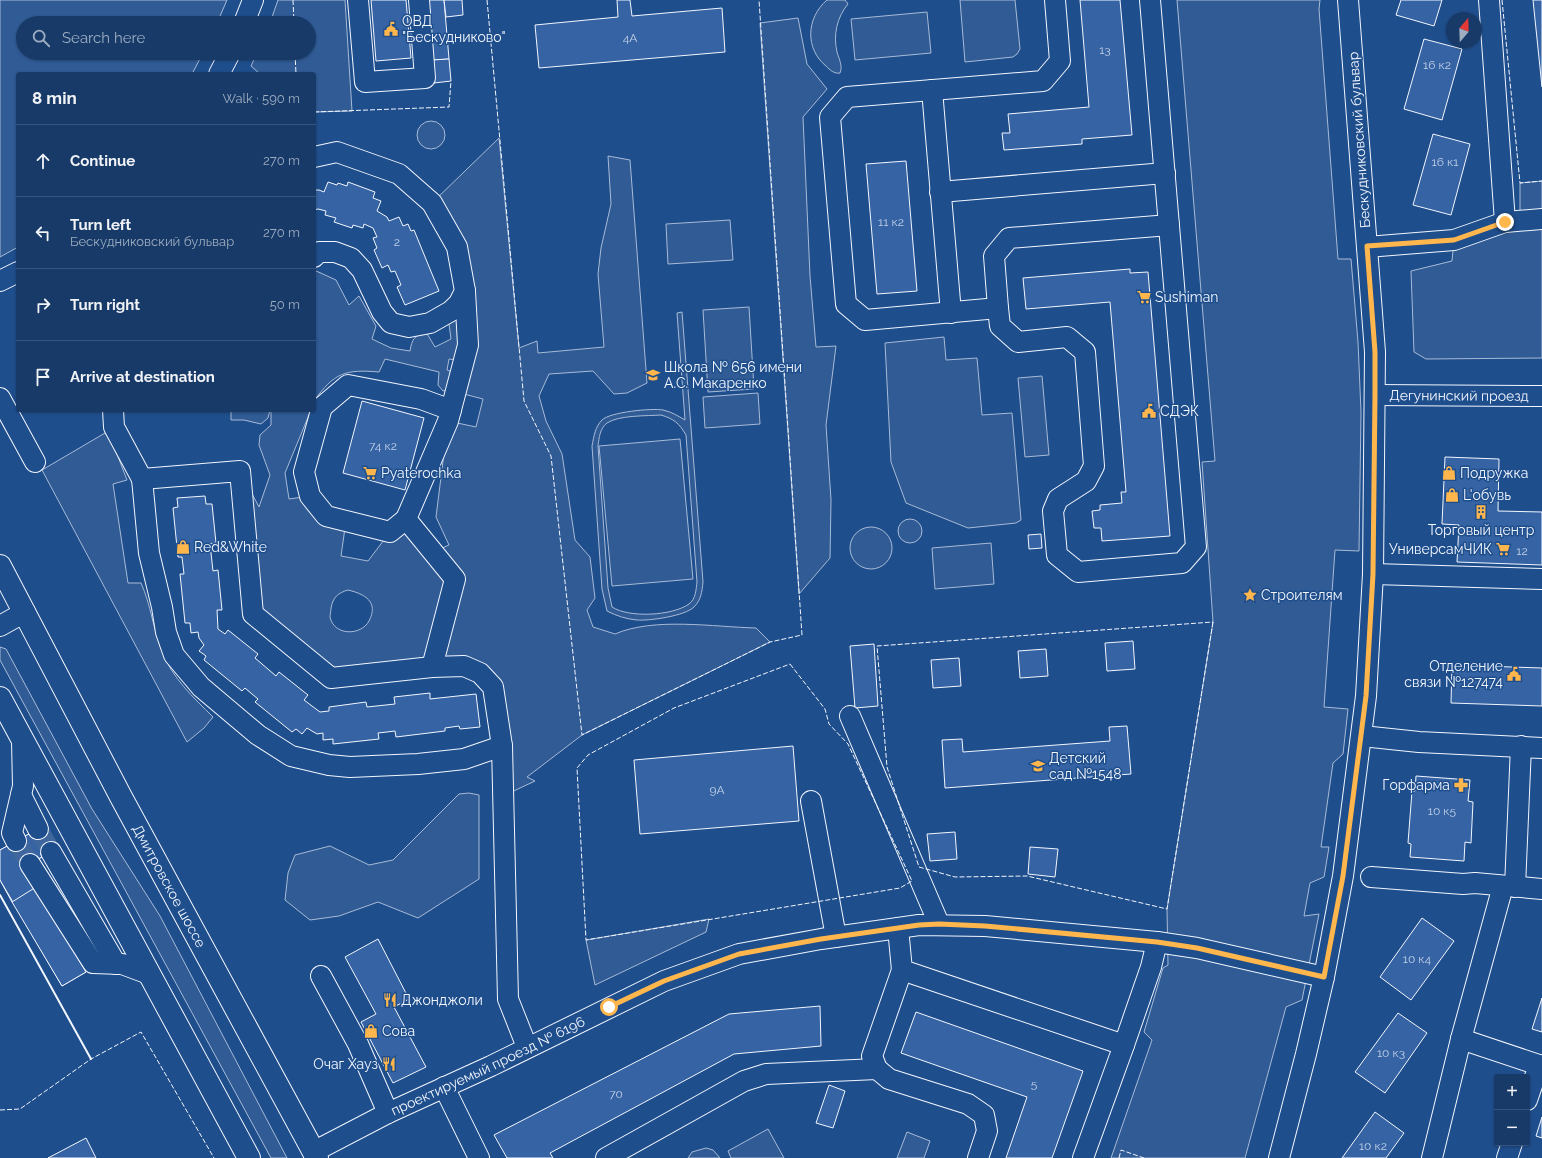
<!DOCTYPE html>
<html lang="en">
<head>
<meta charset="utf-8">
<style>
  :root { --surface:#173a69; --page:#20416f; --text:#f1f3f6; --muted:#9eadc0; --line:#36547d }
  body { margin:0; font-family:Raleway,sans-serif; background:var(--page); color:var(--text) }
  .controls { position:absolute; right:12px; bottom:12px; display:grid; overflow:hidden; border-radius:4px; box-shadow:0 1px 3px #0004 }
  .controls button { width:36px; height:36px; display:grid; place-items:center; padding:0; border:0; border-bottom:1px solid var(--line); background:var(--surface); color:var(--text); font:20px sans-serif }
  .compass { position:absolute; left:1446px; top:12px; width:36px; height:36px; border-radius:50%; background:var(--surface); box-shadow:0 1px 3px #0004; rotate:19deg }
  .stop { position:absolute; width:12px; height:12px; margin:-9px; border:3px solid #ffb74d; border-radius:50%; background:#fff }
  .stop.end { background:#ffb74d; border-color:#fff; box-shadow:0 1px 4px #0008 }
  .list { margin:0; padding:0; list-style:none }
  h2 { display:flex; justify-content:space-between; align-items:center; height:52px; margin:0; padding:0 16px; font-size:17px }
  h2 small { font-size:13px; font-weight:400; color:var(--muted) }
  .list li { display:grid; grid-template-columns:26px 1fr auto; gap:12px; align-items:center; box-sizing:border-box; height:72px; padding:0 16px; border-top:1px solid var(--line) }
  .list b { display:block; font-size:15px; white-space:nowrap }
  .list p { margin:0; font-size:13px; white-space:nowrap; color:var(--muted) }
  .list em { font-size:13px; font-style:normal; color:var(--muted) }
  .icon { flex:none; width:22px; height:22px; fill:none; stroke:currentColor; stroke-width:2; stroke-linecap:round; stroke-linejoin:round }
  .map { position:relative; flex:none; width:1542px; height:1158px; overflow:hidden }
  .search { position:absolute; background:var(--surface); box-shadow:0 1px 3px #0004; left:16px; top:16px; width:300px; height:44px; display:flex; align-items:center; gap:10px; box-sizing:border-box; padding:0 14px; border-radius:22px; color:var(--muted); font-size:15px }
  .panel { position:absolute; background:var(--surface); box-shadow:0 1px 3px #0004; left:16px; top:72px; width:300px; height:340px; border-radius:4px }
  .map>svg:first-child { display:block }
  .green { fill:#305b95; stroke:#a8bbd7; fill-rule:evenodd }
  .building { fill:#3563a3; stroke:#f2f6ff }
  .lines { fill:none; stroke-linecap:round; stroke-linejoin:round }
  .minor-tunnel { stroke:#3f679d; stroke-width:20; stroke-dasharray:20 10; stroke-linecap:butt }
  .minor-casing { stroke:#f2f6ff; stroke-width:22 }
  .major-casing { stroke:#f2f6ff; stroke-width:24 }
  .minor { stroke:#1f4e8c; stroke-width:20 }
  .major { stroke:#1f4e8c; stroke-width:22 }
  .fence { stroke:#f2f6ff; stroke-width:1; stroke-dasharray:5 2; stroke-linecap:butt }
  .wall { stroke:#f2f6ff; stroke-width:2 }
  .route { stroke:#ffb74d; stroke-width:5 }
  .labels { text-anchor:middle; dominant-baseline:central; stroke-width:3; stroke-linejoin:round; paint-order:stroke }
  .number-label { font-size:12px; fill:#c3d1e8 }
  .poi-label { font-size:14px; fill:#f2f6ff; stroke:#1f4e8c; text-anchor:start }
  .street-label { font-size:14px; fill:#f2f6ff; stroke:#1f4e8c }
</style>
</head>
<body>
<div class="map">
<svg width="1542" height="1158" viewBox="0 0 1542 1158">
  <rect width="100%" height="100%" fill="#1f4e8c"/>
  <g class="green">
    <polygon points="0,0 227,0 217,23 23,23 23,53 203,53 192,74 18,74 18,247 0,257"/>
    <polygon points="278,0 345,0 352,111 314,112 314,74 260,74 251,66 257,53 309,53 309,23 270,23"/>
    <path d="M 827,0 L 845,0 L 848,4 C 837,17 833,35 837,52 C 839,59 843,66 840,73 C 834,74 830,70 826,66 C 805,49 806,18 827,0 Z"/>
    <polygon points="960,0 1015,0 1020,49 1017,54 1013,57 965,62"/>
    <polygon points="1177,0 1320,0 1319,9 1338,259 1351,259 1358,342 1361,412 1359,551 1335,550 1324,707 1348,709 1343,754 1333,763 1321,847 1329,847 1324,877 1310,883 1304,916 1319,914 1302,1000 1286,1007 1245,1158 1111,1158 1152,1040 1144,1032 1163,968 1168,965 1167,909 1213,622 1202,462 1215,461"/>
    <polygon points="927,12 931,53 855,60 851,19"/>
    <polygon points="798,18 807,64 827,89 803,117 810,276 816,347 836,346 826,425 831,500 830,558 799,594 760,23"/>
    <circle cx="431" cy="135" r="14"/>
    <path d="M 499,138 L 519,348 L 537,341 L 538,353 L 604,347 L 598,274 L 601,248 L 611,204 L 608,156 L 630,160 L 647,383 L 627,393 L 614,394 L 593,371 L 549,374 L 539,396 L 546,421 L 562,454 L 575,540 L 590,557 L 595,598 L 587,610 L 593,627 L 615,634 C 654,617 714,627 756,628 L 770,642 L 582,735 L 527,777 L 535,781 L 503,796 L 502,746 L 480,673 L 331,678 L 253,614 L 240,471 L 259,507 L 270,475 L 259,445 L 260,435 L 271,425 L 271,410 L 311,410 L 285,473 L 289,499 L 310,496 L 346,521 L 341,556 L 368,561 L 390,532 L 406,519 L 433,552 L 449,545 L 436,517 L 448,421 L 476,427 L 483,399 L 456,392 L 465,291 L 432,203 ZM 348,590 C 365,594 379,602 369,621 C 361,636 334,636 330,617 C 330,615 331,611 331,608 C 333,597 338,593 348,590 Z"/>
    <polygon points="1542,181 1542,358 1426,359 1414,352 1411,271 1452,261 1454,240 1520,221 1520,183"/>
    <polygon points="730,220 733,260 668,264 666,224"/>
    <path d="M 314,270 L 336,280 L 349,305 L 359,296 L 376,326 L 372,339 L 391,348 L 410,351 C 412,339 414,336 426,332 L 435,347 L 451,339 L 449,324 L 452,318 L 458,320 L 459,333 L 457,360 L 449,359 L 447,370 L 455,373 L 450,389 L 443,391 L 438,385 L 439,372 L 385,359 L 379,372 C 345,369 334,373 314,401 Z"/>
    <polygon points="749,307 754,389 708,392 703,310"/>
    <path d="M 682,312 L 703,582 C 702,592 701,600 694,607 C 685,616 649,621 637,620 C 626,619 617,616 607,611 L 602,589 L 592,446 C 594,436 595,427 602,420 C 610,412 652,408 663,410 C 672,412 678,416 685,420 L 677,313 ZM 661,415 C 674,419 679,423 686,435 L 697,582 C 696,589 696,599 689,604 C 672,616 629,618 612,607 L 608,588 L 598,446 C 599,438 600,428 607,423 C 619,415 647,416 661,415 Z"/>
    <polygon points="944,337 946,360 977,358 982,415 1012,413 1021,520 1016,523 968,528 906,503 891,462 885,343"/>
    <polygon points="1042,376 1049,455 1025,457 1018,378"/>
    <polygon points="758,393 760,424 705,428 703,397"/>
    <polygon points="231,410 270,410 268,418 261,424 244,420 231,420"/>
    <path d="M 105,433 L 112,441 L 127,480 L 113,484 L 128,583 L 141,583 C 151,605 153,629 162,651 C 172,678 193,697 213,717 L 204,728 L 187,742 L 42,470 Z"/>
    <polygon points="680,439 693,579 612,586 599,446"/>
    <circle cx="910" cy="531" r="12"/>
    <circle cx="871" cy="548" r="21"/>
    <polygon points="991,543 994,584 935,589 932,548"/>
    <polygon points="0,647 6,649 92,809 160,916 287,1158 271,1158 0,660"/>
    <polygon points="469,793 479,795 479,879 418,918 378,902 339,916 310,920 285,900 288,873 295,855 330,846 369,865 393,860 459,794"/>
    <polygon points="709,919 706,932 595,985 586,940"/>
    <polygon points="768,1129 784,1158 731,1158 728,1151"/>
    <polygon points="907,1132 930,1141 924,1158 897,1158"/>
    <polygon points="706,1148 713,1150 720,1158 688,1158 692,1152"/>
  </g>
  <g class="building">
    <polygon points="371,0 406,0 411,58 376,61"/>
    <polygon points="427,0 444,0 449,59 432,60"/>
    <polygon points="444,0 462,0 463,15 446,17"/>
    <polygon points="617,0 630,0 632,16 722,8 725,52 539,68 535,25 618,17"/>
    <polygon points="1080,0 1120,0 1132,135 1082,139 1082,144 1004,150 1002,133 1010,133 1008,114 1089,107"/>
    <polygon points="1401,0 1442,0 1434,26 1396,15"/>
    <polygon points="1533,0 1542,0 1542,87"/>
    <polygon points="1424,39 1462,49 1442,120 1404,109"/>
    <polygon points="449,59 451,81 434,83 432,60"/>
    <polygon points="1433,134 1470,144 1451,215 1413,205"/>
    <polygon points="906,161 917,291 877,294 866,164"/>
    <polygon points="328,182 337,185 338,183 347,186 348,182 375,192 373,198 381,201 377,211 387,217 389,221 399,217 403,226 408,224 411,231 414,230 439,291 405,305 397,287 401,285 395,271 391,272 388,265 382,268 374,250 377,248 373,238 377,237 373,228 364,224 363,228 353,225 352,228 334,222 336,218 325,215 326,211 318,209 314,210 314,190 319,190 324,192"/>
    <polygon points="1130,269 1130,273 1148,272 1170,536 1102,541 1101,528 1094,528 1092,511 1100,510 1100,505 1122,503 1121,492 1126,492 1110,302 1026,309 1023,278"/>
    <polygon points="362,401 424,418 405,490 343,473"/>
    <polygon points="1445,457 1499,459 1498,511 1542,512 1542,565 1457,562 1459,525 1442,524"/>
    <polygon points="205,496 206,504 212,504 216,543 210,544 213,571 218,570 222,610 217,610 218,629 225,634 228,630 258,654 255,658 276,676 279,672 308,695 304,700 320,712 329,711 329,707 366,702 367,707 395,704 394,697 430,693 430,699 476,694 480,727 460,729 459,726 445,728 445,731 396,737 395,731 387,732 378,733 379,739 333,744 333,739 323,740 323,733 317,734 307,728 302,734 296,729 292,732 255,702 258,699 252,694 245,688 242,691 204,660 206,656 199,651 204,645 199,638 198,632 191,633 190,623 185,623 180,574 184,574 182,557 178,557 173,508 178,507 177,498"/>
    <polygon points="1041,534 1042,548 1029,549 1028,535"/>
    <polygon points="1133,641 1135,669 1107,671 1105,643"/>
    <polygon points="874,644 878,706 855,708 850,646"/>
    <polygon points="1046,649 1048,676 1020,678 1018,651"/>
    <polygon points="959,658 961,686 933,688 931,660"/>
    <polygon points="1452,665 1542,668 1542,706 1451,703"/>
    <polygon points="1127,726 1131,774 945,788 942,740 962,739 963,752 1110,741 1109,727"/>
    <polygon points="793,746 799,821 640,834 634,760"/>
    <polygon points="1416,776 1470,780 1468,801 1473,802 1471,843 1465,842 1464,861 1410,857 1411,844 1408,843 1412,791 1415,791"/>
    <polygon points="38,829 51,852 24,867 36,887 12,902 0,880 0,850"/>
    <polygon points="38,829 51,852 24,867 86,972 62,986 0,880 0,850"/>
    <polygon points="955,832 957,859 930,861 927,834"/>
    <polygon points="1030,847 1058,849 1055,877 1028,874"/>
    <polygon points="36,887 86,972 62,986 12,902"/>
    <polygon points="1422,918 1454,941 1411,1000 1380,977"/>
    <polygon points="378,939 409,999 394,1007 426,1067 393,1083 361,1022 376,1014 345,957"/>
    <polygon points="1542,998 1542,1032 1532,1029"/>
    <polygon points="820,1006 821,1046 734,1054 550,1153 553,1158 507,1158 494,1135 729,1014"/>
    <polygon points="916,1012 1083,1071 1052,1158 1006,1158 1027,1097 901,1053"/>
    <polygon points="1398,1013 1427,1033 1385,1093 1355,1072"/>
    <polygon points="829,1085 845,1091 833,1128 816,1123"/>
    <polygon points="1375,1112 1404,1133 1386,1158 1342,1158"/>
    <polygon points="1542,1117 1542,1138 1536,1136"/>
    <polygon points="86,1138 96,1158 48,1158"/>
  </g>
  <g class="lines">
    <g class="minor-tunnel">
      <polyline points="38,829 51,852"/>
      <polyline points="16,841 30,864"/>
    </g>
    <defs>
      <g id="minor">
        <polyline points="358,0 365,82 425,78 419,0"/>
        <polyline points="1055,0 1060,61 1043,81 847,97 830,117 846,304 865,320 998,308 994,256 1009,238 1169,225"/>
        <polyline points="1489,0 1505,222"/>
        <polyline points="244,23 253,0"/>
        <polyline points="219,74 230,53"/>
        <polyline points="932,90 951,313"/>
        <polyline points="314,157 337,152 399,174 432,203 457,247 465,291 459,303 451,311 430,323 409,327 391,323 382,312 362,270 351,258 335,252 319,252 314,257"/>
        <polyline points="940,192 1165,173"/>
        <polyline points="1367,247 1454,240 1505,222 1542,219"/>
        <polyline points="0,281 18,272"/>
        <polyline points="998,308 1000,326 1018,342 1067,337 1085,352 1094,466 1086,481 1058,499 1053,511 1057,555 1078,572 1182,563 1196,547 1150,0"/>
        <path id="s1" d="M 1375,395 L 1542,396"/>
        <polyline points="0,398 35,462"/>
        <polyline points="113,410 114,427 142,479 240,471 253,614 331,678 432,667 464,666 480,673 493,687 502,746 508,999 527,1047"/>
        <polyline points="142,479 149,553 162,607 166,632 174,655 201,687 258,735 291,756 329,765 350,767 418,764 464,759 502,746"/>
        <polyline points="406,519 390,532 326,516 310,496 304,472 322,407 348,385 421,399 451,410"/>
        <polyline points="1373,574 1542,579"/>
        <polyline points="0,626 25,612"/>
        <polyline points="432,667 455,579 406,519 448,421 468,345 465,291"/>
        <polyline points="850,716 939,924"/>
        <polyline points="1362,736 1419,742 1542,748"/>
        <polyline points="21,795 38,829"/>
        <polyline points="811,801 836,937"/>
        <polyline points="16,841 12,833 23,786 22,741"/>
        <polyline points="51,852 116,964"/>
        <polyline points="30,864 93,963 122,964 149,974"/>
        <polyline points="1371,877 1463,884 1475,883 1542,889"/>
        <polyline points="1515,887 1521,746"/>
        <polyline points="898,928 902,970 1124,1045 1083,1158"/>
        <polyline points="902,970 872,1056 877,1069 889,1079 968,1104 984,1115 987,1131 978,1158"/>
        <polyline points="321,976 358,1044 388,1113"/>
        <polyline points="1461,1039 1542,1066"/>
        <polyline points="1124,1045 1151,967 1157,942"/>
        <polyline points="444,1087 479,1158"/>
        <polyline points="1527,1100 1539,1065"/>
        <path id="s2" d="M 313,1152 L 388,1113 L 491,1066 L 664,981 L 739,954 L 821,939 L 919,925 L 985,926 L 1157,942 L 1197,948 L 1324,977"/>
        <polyline points="606,1158 744,1081 766,1074 877,1069"/>
        <polyline points="1279,1158 1306,1054 1324,977 1343,876 1366,696 1373,574 1375,352 1348,0"/>
        <polyline points="1432,1158 1461,1039 1503,886"/>
        <polyline points="1507,1158 1512,1143"/>
      </g>
      <g id="major">
        <path id="s3" d="M 0,566 L 121,797 L 317,1158"/>
        <polyline points="0,698 249,1158"/>
      </g>
    </defs>
    <use href="#minor" class="minor-casing"/>
    <use href="#major" class="major-casing"/>
    <use href="#minor" class="minor"/>
    <use href="#major" class="major"/>
    <g class="fence">
      <polyline points="293,0 294,23"/>
      <polyline points="487,0 524,401 551,456 582,735 770,642 802,635 759,0"/>
      <polyline points="1502,0 1520,183 1542,181"/>
      <polyline points="295,53 296,74"/>
      <polyline points="314,112 449,107 451,81"/>
      <polygon points="1213,622 1167,909 1027,876 955,877 919,867 887,767 877,646"/>
      <polygon points="790,664 825,709 829,724 848,744 912,881 900,888 586,940 577,768 588,755 674,708"/>
      <polyline points="0,1110 20,1109 91,1059 141,1032 214,1158"/>
      <polyline points="1119,1158 1121,1150 1144,1158"/>
    </g>
    <polyline class="wall" points="0,895 91,1059"/>
  </g>
  <g class="lines">
    <polyline class="route" points="609,1007 664,981 739,954 821,939 919,925 939,924 985,926 1157,942 1197,948 1324,977 1343,876 1366,696 1373,574 1375,395 1375,352 1367,246 1454,240 1505,222"/>
  </g>
  <defs>
    <symbol id="civic-bare" viewBox="-9 -9 18 18"><path d="M-.6-6.5H3V-4.5H.6V-3L4-1V1h2V6H-6V1h2V-1L-.6-3ZM-1.2 2.5V6h2.4V2.5Z" fill="#ffb74d" stroke="#1f4e8c" stroke-width="2.5" paint-order="stroke"/></symbol>
    <symbol id="supermarket-bare" viewBox="-9 -9 18 18"><path d="M-6-5.5h2.5l.6 2H6L4.5 2H-2.5L-4.4-4H-6ZM-1.5 3.2a1.3 1.3 0 1 0 .1 0ZM3 3.2a1.3 1.3 0 1 0 .1 0Z" fill="#ffb74d" stroke="#1f4e8c" stroke-width="2.5" paint-order="stroke"/></symbol>
    <symbol id="school-bare" viewBox="-9 -9 18 18"><path d="M0-5L7-2L0 1L-7-2ZM-4 1L0 2.5L4 1V4Q0 6-4 4Z" fill="#ffb74d" stroke="#1f4e8c" stroke-width="2.5" paint-order="stroke"/></symbol>
    <symbol id="shop-bare" viewBox="-9 -9 18 18"><path d="M-5-2.5h2.3a2.7 3.5 0 0 1 5.4 0H5L5.5 6h-11ZM-1.5-2.5h3a1.5 2.3 0 0 0-3 0Z" fill="#ffb74d" stroke="#1f4e8c" stroke-width="2.5" paint-order="stroke"/></symbol>
    <symbol id="building-bare" viewBox="-9 -9 18 18"><path d="M-4-6H4V6H1V3H-1V6H-4ZM-2.5-4.3h1.7v1.8h-1.7ZM.8-4.3h1.7v1.8H.8ZM-2.5-1h1.7V.8h-1.7ZM.8-1h1.7V.8H.8Z" fill="#ffb74d" stroke="#1f4e8c" stroke-width="2.5" paint-order="stroke"/></symbol>
    <symbol id="sight-bare" viewBox="-9 -9 18 18"><path d="M0-6L1.8-2.2L6-1.7L2.9 1.2L3.7 5.4L0 3.3L-3.7 5.4L-2.9 1.2L-6-1.7L-1.8-2.2Z" fill="#ffb74d" stroke="#1f4e8c" stroke-width="2.5" paint-order="stroke"/></symbol>
    <symbol id="pharmacy-bare" viewBox="-9 -9 18 18"><path d="M-2-6h4v4h4v4h-4v4h-4v-4h-4v-4h4Z" fill="#ffb74d" stroke="#1f4e8c" stroke-width="2.5" paint-order="stroke"/></symbol>
    <symbol id="restaurant-bare" viewBox="-9 -9 18 18"><path d="M-5-6h1v4h1v-4h1v4h1v-4h1v5L-1.5 .5V6h-2V.5L-5-1ZM5-6V6H3V1.5H1.5Q1.5-4 5-6Z" fill="#ffb74d" stroke="#1f4e8c" stroke-width="2.5" paint-order="stroke"/></symbol>
  </defs>
  <g fill-rule="evenodd">
    <use href="#civic-bare" x="381" y="19" width="20" height="20"/>
    <use href="#supermarket-bare" x="1134" y="287" width="20" height="20"/>
    <use href="#school-bare" x="643" y="365" width="20" height="20"/>
    <use href="#civic-bare" x="1139" y="401" width="20" height="20"/>
    <use href="#supermarket-bare" x="360" y="463" width="20" height="20"/>
    <use href="#shop-bare" x="1439" y="463" width="20" height="20"/>
    <use href="#shop-bare" x="1442" y="485" width="20" height="20"/>
    <use href="#building-bare" x="1471" y="502" width="20" height="20"/>
    <use href="#shop-bare" x="173" y="537" width="20" height="20"/>
    <use href="#supermarket-bare" x="1493" y="539" width="20" height="20"/>
    <use href="#sight-bare" x="1240" y="585" width="20" height="20"/>
    <use href="#civic-bare" x="1504" y="664" width="20" height="20"/>
    <use href="#school-bare" x="1028" y="756" width="20" height="20"/>
    <use href="#pharmacy-bare" x="1451" y="775" width="20" height="20"/>
    <use href="#restaurant-bare" x="380" y="990" width="20" height="20"/>
    <use href="#shop-bare" x="361" y="1021" width="20" height="20"/>
    <use href="#restaurant-bare" x="379" y="1054" width="20" height="20"/>
  </g>
  <g class="labels">
    <g class="number-label">
      <text x="630" y="38">4А</text>
      <text x="1105" y="50">13</text>
      <text x="1437" y="65">16 к2</text>
      <text x="1445" y="162">16 к1</text>
      <text x="891" y="222">11 к2</text>
      <text x="397" y="242">2</text>
      <text x="383" y="446">74 к2</text>
      <text x="1522" y="551">12</text>
      <text x="717" y="790">9А</text>
      <text x="1442" y="811">10 к5</text>
      <text x="1417" y="959">10 к4</text>
      <text x="1391" y="1053">10 к3</text>
      <text x="1034" y="1084">5</text>
      <text x="616" y="1094">70</text>
      <text x="1373" y="1146">10 к2</text>
    </g>
    <g class="poi-label">
      <text x="402" y="21">ОВД<tspan x="402" dy="16">"Бескудниково"</tspan></text>
      <text x="1155" y="297">Sushiman</text>
      <text x="664" y="367">Школа № 656 имени<tspan x="664" dy="16">А.С. Макаренко</tspan></text>
      <text x="1160" y="411">СДЭК</text>
      <text x="381" y="473">Pyaterochka</text>
      <text x="1460" y="473">Подружка</text>
      <text x="1463" y="495">L'обувь</text>
      <text x="1481" y="530" text-anchor="middle">Торговый центр</text>
      <text x="194" y="547">Red&amp;White</text>
      <text x="1492" y="549" text-anchor="end">УниверсамЧИК</text>
      <text x="1261" y="595">Строителям</text>
      <text x="1503" y="666" text-anchor="end">Отделение<tspan x="1503" dy="16">связи №127474</tspan></text>
      <text x="1049" y="758">Детский<tspan x="1049" dy="16">сад №1548</tspan></text>
      <text x="1450" y="785" text-anchor="end">Горфарма</text>
      <text x="401" y="1000">Джонджоли</text>
      <text x="382" y="1031">Сова</text>
      <text x="378" y="1064" text-anchor="end">Очаг Хауз</text>
    </g>
    <g class="street-label">
      <text transform="translate(1359 140) rotate(-94)">Бескудниковский бульвар</text>
      <text stroke="none"><textPath href="#s1" startOffset="84">Дегунинский проезд</textPath></text>
      <text stroke="none"><textPath href="#s3" startOffset="362">Дмитровское шоссе</textPath></text>
      <text stroke="none"><textPath href="#s2" startOffset="195">проектируемый проезд № 6196</textPath></text>
    </g>
  </g>
</svg>
<div class="controls">
<button>+</button>
<button>−</button>
</div>
<svg class="compass" viewBox="-18 -18 36 36"><path d="M0-13l5 13h-10z" fill="#e53935"/><path d="M0 13l5-13h-10z" fill="#9eadc0"/></svg>
<div class="stop" style="left:609px;top:1007px"></div>
<div class="stop end" style="left:1505px;top:222px"></div>
<div class="search"><svg class="icon" aria-label="search" viewBox="0 0 24 24"><circle cx="10" cy="10" r="6"/><path d="M15 15l6 6"/></svg>Search here</div>
<section class="panel">
<h2>8 min<small>Walk · 590 m</small></h2>
<ul class="list">
<li><svg class="icon" aria-label="ahead" viewBox="0 0 24 24"><path d="M12 20V5M6 11l6-6 6 6"/></svg><div><b>Continue</b></div><em>270 m</em></li>
<li><svg class="icon" aria-label="left" viewBox="0 0 24 24"><path d="M17 20v-9H6M10 6l-5 5 5 5"/></svg><div><b>Turn left</b><p>Бескудниковский бульвар</p></div><em>270 m</em></li>
<li><svg class="icon" aria-label="right" viewBox="0 0 24 24"><path d="M7 20v-9h11M14 6l5 5-5 5"/></svg><div><b>Turn right</b></div><em>50 m</em></li>
<li><svg class="icon" aria-label="arrive" viewBox="0 0 24 24"><path d="M6 21V4h12l-3 4 3 4H6"/></svg><div><b>Arrive at destination</b></div></li>
</ul>
</section>
</div>
</body>
</html>
